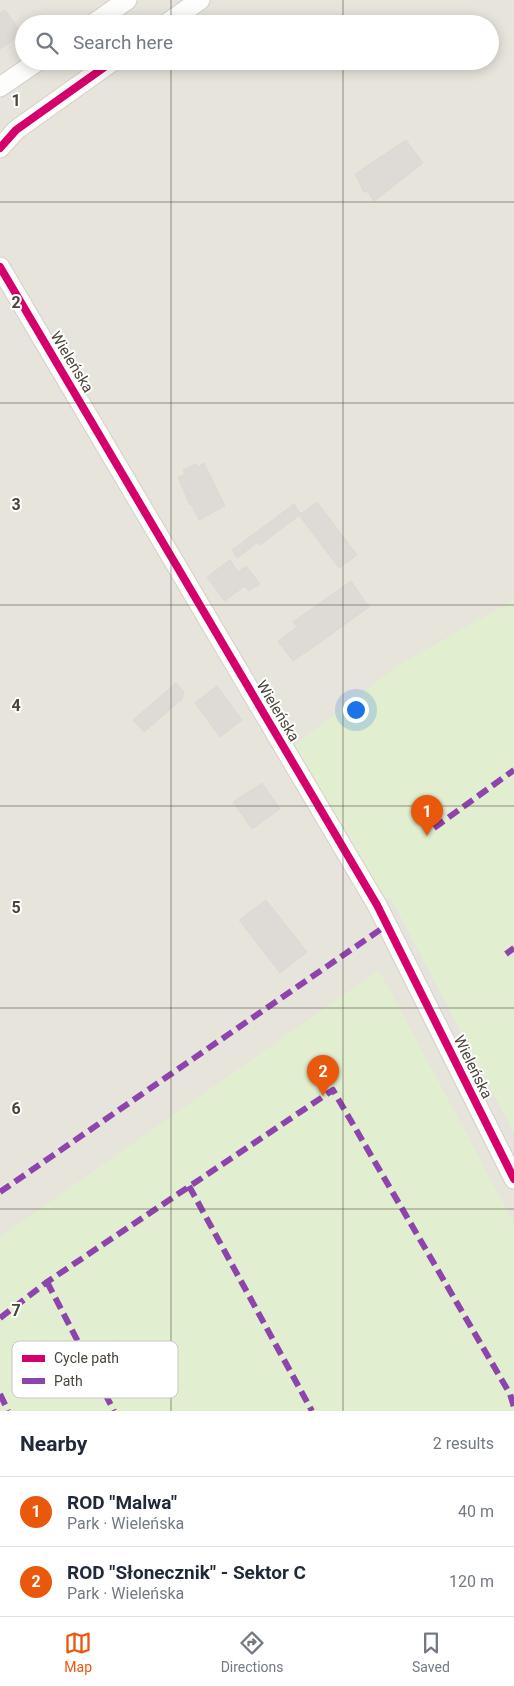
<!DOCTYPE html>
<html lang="en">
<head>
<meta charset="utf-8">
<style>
  :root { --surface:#fff; --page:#f2f2f3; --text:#1f2937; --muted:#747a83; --line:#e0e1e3; --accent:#ea580c }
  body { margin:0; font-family:Roboto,sans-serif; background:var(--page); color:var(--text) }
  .you { position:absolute; left:355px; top:709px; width:18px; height:18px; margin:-12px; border:4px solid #fff; border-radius:50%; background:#1a73e8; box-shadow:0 0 0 8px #1a73e833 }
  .badge { display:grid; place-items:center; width:32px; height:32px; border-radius:50%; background:var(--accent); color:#fff; font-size:16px; font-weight:700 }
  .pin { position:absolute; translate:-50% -41px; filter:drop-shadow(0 1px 2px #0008) }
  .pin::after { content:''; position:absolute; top:26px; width:18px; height:15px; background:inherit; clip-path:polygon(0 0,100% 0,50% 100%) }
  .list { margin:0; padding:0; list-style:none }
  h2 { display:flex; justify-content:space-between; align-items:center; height:65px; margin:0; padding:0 20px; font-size:21px }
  h2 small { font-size:16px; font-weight:400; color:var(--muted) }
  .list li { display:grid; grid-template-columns:32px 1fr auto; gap:15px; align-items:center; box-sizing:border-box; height:70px; padding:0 20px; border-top:1px solid var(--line) }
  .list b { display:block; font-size:19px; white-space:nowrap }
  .list p { margin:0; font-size:16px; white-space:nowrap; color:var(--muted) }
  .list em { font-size:16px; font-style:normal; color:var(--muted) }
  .icon { flex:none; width:28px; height:28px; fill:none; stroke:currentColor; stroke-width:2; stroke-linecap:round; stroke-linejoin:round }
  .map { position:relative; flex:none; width:514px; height:1411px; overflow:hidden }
  .search { position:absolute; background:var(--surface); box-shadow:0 2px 12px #0003; left:15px; right:15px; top:15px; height:55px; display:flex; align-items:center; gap:12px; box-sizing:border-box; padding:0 18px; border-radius:28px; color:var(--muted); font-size:19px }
  .sheet { height:205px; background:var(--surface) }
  nav { display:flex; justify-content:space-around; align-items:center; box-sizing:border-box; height:70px; border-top:1px solid var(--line); background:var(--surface); font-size:14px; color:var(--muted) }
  nav a { display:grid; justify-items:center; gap:2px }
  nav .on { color:var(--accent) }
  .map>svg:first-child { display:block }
  .residential { fill:#e7e4dc; fill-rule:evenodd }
  .green { fill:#e1eecf }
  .parking { fill:#e6e3df }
  .building { fill:#dedbd6; stroke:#dcd9d4 }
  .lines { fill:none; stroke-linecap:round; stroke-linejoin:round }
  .minor-casing { stroke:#d2d0cb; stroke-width:21 }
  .minor { stroke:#fdfdfc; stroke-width:19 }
  .quiet { stroke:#8e44ad; stroke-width:6; stroke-dasharray:12 6; stroke-linecap:butt }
  .cycleway-casing { stroke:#fff; stroke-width:11 }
  .cycleway { stroke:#d6006c; stroke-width:8 }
  .grid { fill:none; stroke:#4b4439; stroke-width:1; stroke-opacity:0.55 }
  .labels { text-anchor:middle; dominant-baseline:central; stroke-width:4; stroke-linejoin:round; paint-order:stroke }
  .street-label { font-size:15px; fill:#4b4439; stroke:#fff }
  .key { fill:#fff; stroke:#c9c7c4; stroke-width:1 }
  .key-label { font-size:14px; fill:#4b4439 }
  .grid-label { font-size:16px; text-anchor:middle; font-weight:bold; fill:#4b4439; stroke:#fff; stroke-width:4; stroke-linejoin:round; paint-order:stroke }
</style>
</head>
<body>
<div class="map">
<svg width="514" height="1411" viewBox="0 0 514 1411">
  <rect width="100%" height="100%" fill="#f4f2ee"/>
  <path class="residential" d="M 0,0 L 514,0 L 514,1411 L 0,1411 ZM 24,24 L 490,24 L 490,61 L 24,61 Z"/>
  <g class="green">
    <polygon points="514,600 514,1166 292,747 397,666"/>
    <polygon points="379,970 514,1223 514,1411 0,1411 0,1237"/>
  </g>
  <polygon class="parking" points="390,897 514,1133 514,1179 377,905"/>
  <g class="building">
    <polygon points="5,10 22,34 0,49 0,13"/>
    <polygon points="406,140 423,163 374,201 368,192 364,192 355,174"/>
    <polygon points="204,463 225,506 199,520 191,504 190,505 178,477 185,474 183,470 196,464 198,467"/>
    <polygon points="317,502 357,555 339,568 299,515"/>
    <polygon points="294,504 301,514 260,545 258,542 237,558 232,550"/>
    <polygon points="230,560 238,572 246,566 260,584 249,591 245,586 224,601 207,577"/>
    <polygon points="351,581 369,607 312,648 293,622"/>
    <polygon points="297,627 312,648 293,661 278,641"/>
    <polygon points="176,683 184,692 182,699 144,732 133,720"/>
    <polygon points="217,686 242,720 220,737 195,703"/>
    <polygon points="262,783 280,809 252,829 233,802"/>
    <polygon points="266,900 307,952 280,973 239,920"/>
  </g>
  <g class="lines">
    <defs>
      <g id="minor">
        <polyline points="93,24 127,0"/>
        <polyline points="166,24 200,0"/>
        <polyline points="0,87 38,61"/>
        <polyline points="0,148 16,130 113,61"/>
        <polyline points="0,267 377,905 514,1179"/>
      </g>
    </defs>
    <use href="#minor" class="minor-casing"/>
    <use href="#minor" class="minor"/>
    <g class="quiet">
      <polyline points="434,828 514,770"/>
      <polyline points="506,954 514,948"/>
      <polyline points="189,1186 312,1411"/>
      <polyline points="0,1192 387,925"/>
      <polyline points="47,1282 114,1411"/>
      <polyline points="0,1318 47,1282 333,1090 510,1394 514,1407"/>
      <polyline points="0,1394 8,1411"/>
    </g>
    <defs>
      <g id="cycleway">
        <polyline points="0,148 16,130 113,61"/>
        <polyline points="0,267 377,905 514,1179"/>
      </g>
    </defs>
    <use href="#cycleway" class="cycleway-casing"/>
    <use href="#cycleway" class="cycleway"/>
  </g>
  <path class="grid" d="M 171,0 L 171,24M 343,0 L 343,24M 171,61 L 171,1411M 343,61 L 343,1411M 0,202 L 514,202M 0,403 L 514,403M 0,605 L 514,605M 0,806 L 514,806M 0,1008 L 514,1008M 0,1209 L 514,1209"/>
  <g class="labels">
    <g class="street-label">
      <text transform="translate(72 362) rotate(59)">Wieleńska</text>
      <text transform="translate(278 711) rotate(59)">Wieleńska</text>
      <text transform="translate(473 1067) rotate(64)">Wieleńska</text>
    </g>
  </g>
  <rect x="12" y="1341" width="166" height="57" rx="8" class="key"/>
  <rect x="22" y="1355" width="23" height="7" fill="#d6006c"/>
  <rect x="22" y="1378" width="23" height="6" fill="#8e44ad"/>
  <g class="key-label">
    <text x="54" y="1363">Cycle path</text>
    <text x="54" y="1386">Path</text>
  </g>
  <g class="grid-label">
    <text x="16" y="106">1</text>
    <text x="16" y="308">2</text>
    <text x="16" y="510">3</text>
    <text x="16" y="711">4</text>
    <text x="16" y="913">5</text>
    <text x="16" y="1114">6</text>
    <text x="16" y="1316">7</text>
  </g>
</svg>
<div class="you"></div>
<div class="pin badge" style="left:427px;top:836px">1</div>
<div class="pin badge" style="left:323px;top:1096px">2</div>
<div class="search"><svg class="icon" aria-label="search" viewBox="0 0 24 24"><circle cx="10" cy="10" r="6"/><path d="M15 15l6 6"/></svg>Search here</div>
</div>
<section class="sheet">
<h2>Nearby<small>2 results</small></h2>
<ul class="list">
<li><span class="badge">1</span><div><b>ROD &quot;Malwa&quot;</b><p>Park · Wieleńska</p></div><em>40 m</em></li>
<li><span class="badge">2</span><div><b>ROD &quot;Słonecznik&quot; - Sektor C</b><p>Park · Wieleńska</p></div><em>120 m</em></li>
</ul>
</section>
<nav>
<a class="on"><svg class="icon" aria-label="map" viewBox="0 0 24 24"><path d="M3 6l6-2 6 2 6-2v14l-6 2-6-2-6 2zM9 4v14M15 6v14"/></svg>Map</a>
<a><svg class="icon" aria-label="directions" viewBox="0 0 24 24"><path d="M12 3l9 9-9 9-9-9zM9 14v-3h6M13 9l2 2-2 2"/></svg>Directions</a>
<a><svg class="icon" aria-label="saved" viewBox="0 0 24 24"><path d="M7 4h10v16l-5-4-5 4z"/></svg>Saved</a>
</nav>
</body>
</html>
